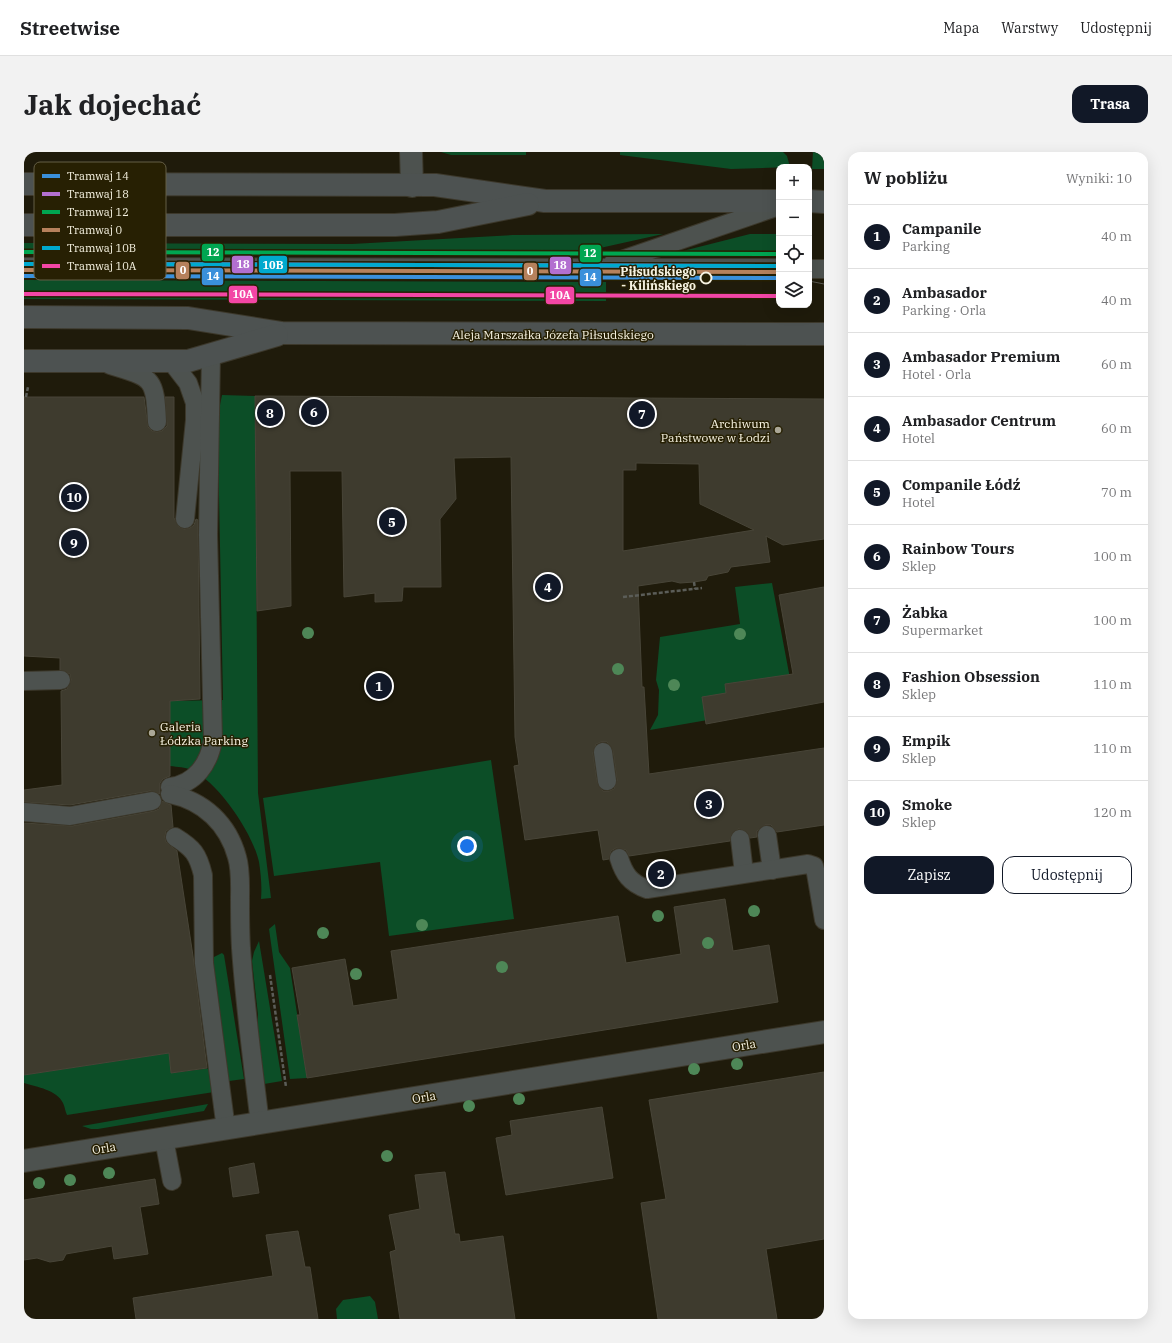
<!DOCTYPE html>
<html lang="pl">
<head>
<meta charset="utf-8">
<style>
  :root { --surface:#fff; --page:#f2f2f2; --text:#202124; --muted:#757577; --line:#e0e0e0; --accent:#111827 }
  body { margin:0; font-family:"IBM Plex Serif",serif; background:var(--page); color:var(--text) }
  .controls { position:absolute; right:12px; top:12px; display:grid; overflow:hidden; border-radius:8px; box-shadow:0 4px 16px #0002 }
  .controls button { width:36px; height:36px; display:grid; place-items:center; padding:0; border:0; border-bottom:1px solid var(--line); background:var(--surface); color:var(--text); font:20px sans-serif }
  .you { position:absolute; left:443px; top:694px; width:14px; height:14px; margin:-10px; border:3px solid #fff; border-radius:50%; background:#1a73e8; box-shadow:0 0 0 6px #1a73e833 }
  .badge { display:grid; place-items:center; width:26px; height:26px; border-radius:50%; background:var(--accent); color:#fff; font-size:13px; font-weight:700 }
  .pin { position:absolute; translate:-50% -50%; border:2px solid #fff; box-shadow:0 1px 4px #0006 }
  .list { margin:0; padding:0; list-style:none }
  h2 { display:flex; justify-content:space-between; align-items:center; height:52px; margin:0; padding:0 16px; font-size:17px }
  h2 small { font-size:13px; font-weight:400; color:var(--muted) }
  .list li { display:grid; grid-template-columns:26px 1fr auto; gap:12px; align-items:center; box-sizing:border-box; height:64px; padding:0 16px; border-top:1px solid var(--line) }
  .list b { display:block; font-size:15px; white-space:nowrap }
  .list p { margin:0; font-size:13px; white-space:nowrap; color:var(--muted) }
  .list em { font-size:13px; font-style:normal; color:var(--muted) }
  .actions { display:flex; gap:8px; padding:12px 16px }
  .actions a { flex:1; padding:9px 0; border:1px solid var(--accent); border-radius:12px; text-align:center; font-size:14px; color:var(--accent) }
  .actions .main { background:var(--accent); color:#fff }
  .icon { flex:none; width:22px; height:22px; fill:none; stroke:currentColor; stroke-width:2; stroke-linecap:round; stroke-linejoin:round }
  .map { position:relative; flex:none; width:800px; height:1167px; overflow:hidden; border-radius:12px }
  header { display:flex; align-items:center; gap:24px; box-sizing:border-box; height:56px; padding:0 20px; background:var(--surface); border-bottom:1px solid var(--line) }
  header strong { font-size:19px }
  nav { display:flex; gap:22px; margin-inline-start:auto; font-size:14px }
  .intro { display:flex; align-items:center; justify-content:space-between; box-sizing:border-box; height:96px; padding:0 24px }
  h1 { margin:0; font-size:28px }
  .button { padding:10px 18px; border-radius:12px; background:var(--accent); color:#fff; font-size:14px; font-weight:700 }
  main { display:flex; gap:24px; padding:0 24px }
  aside { flex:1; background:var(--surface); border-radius:12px; box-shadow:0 4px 16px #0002 }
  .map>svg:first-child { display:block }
  .green { fill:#0c4e27 }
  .building { fill:#3e3b2e; stroke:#484538; fill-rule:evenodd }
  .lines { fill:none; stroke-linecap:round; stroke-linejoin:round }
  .service-casing { stroke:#3c382b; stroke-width:20 }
  .minor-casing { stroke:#3c382b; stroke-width:24 }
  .secondary-casing { stroke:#3c382b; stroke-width:24 }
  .path { stroke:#5b5d58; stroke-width:2.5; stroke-dasharray:4 2; stroke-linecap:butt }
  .service { stroke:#4d524f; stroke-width:18 }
  .minor { stroke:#4d524f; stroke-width:22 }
  .secondary { stroke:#4d5251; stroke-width:22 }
  .tram { stroke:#5a5952; stroke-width:1 }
  .tram-1-casing { stroke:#272003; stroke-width:7 }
  .tram-2-casing { stroke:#272003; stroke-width:7 }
  .tram-3-casing { stroke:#272003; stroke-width:7 }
  .tram-4-casing { stroke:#272003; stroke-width:7 }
  .tram-5-casing { stroke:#272003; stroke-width:7 }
  .tram-6-casing { stroke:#272003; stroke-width:7 }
  .tram-1 { stroke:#3a90db; stroke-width:4 }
  .tram-2 { stroke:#b36fd0; stroke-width:4 }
  .tram-3 { stroke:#00a651; stroke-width:4 }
  .tram-4 { stroke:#b6815c; stroke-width:4 }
  .tram-5 { stroke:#00a9ce; stroke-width:4 }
  .tram-6 { stroke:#f346a5; stroke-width:4 }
  .tree { fill:#4e8757 }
  .stop-dot { fill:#272003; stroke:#f7f3e2; stroke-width:2 }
  .poi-dot { fill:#aba797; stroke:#272003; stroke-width:1.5 }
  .labels { text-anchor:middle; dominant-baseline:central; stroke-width:3; stroke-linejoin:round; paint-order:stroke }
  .stop-label { font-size:12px; font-weight:bold; fill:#f7f3e2; stroke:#272003; text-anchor:end }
  .street-label { font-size:12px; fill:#f7f3e2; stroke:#272003 }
  .poi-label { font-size:12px; fill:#f7f3e2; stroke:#272003; text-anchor:end }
  .key { fill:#272003; stroke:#655f46; stroke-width:1 }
  .key-label { font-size:11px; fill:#f7f3e2 }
  .line-badge { stroke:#272003; stroke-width:1.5 }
  .badge-label { font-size:11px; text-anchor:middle; font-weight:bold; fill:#fff }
</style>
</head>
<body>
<header>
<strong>Streetwise</strong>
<nav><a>Mapa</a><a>Warstwy</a><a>Udostępnij</a></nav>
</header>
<div class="intro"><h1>Jak dojechać</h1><a class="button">Trasa</a></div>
<main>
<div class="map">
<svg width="800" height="1167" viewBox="0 0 800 1167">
  <rect width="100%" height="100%" fill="#1f1b0b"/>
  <g class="green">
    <polygon points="417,0 502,0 502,3 427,3"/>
    <polygon points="596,0 759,0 763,4 766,15 707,17 596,3"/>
    <polygon points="789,0 800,0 800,17 788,17"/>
    <polygon points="639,82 549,102 74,101 73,97 0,97 0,91 328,92 489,83"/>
    <polygon points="726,82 755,82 755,102 647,102"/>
    <polygon points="0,128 582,130 582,149 0,147"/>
    <path d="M 198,243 L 231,244 L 234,641 L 247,746 L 237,747 C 238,735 237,723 235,710 C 229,682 194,629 167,618 C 161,615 154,615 146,614 L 146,549 L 199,548 L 194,292 L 195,258 Z"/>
    <polygon points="748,431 771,553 626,578 634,563 635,538 632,528 636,485 716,472 711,435"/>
    <polygon points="467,608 490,767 365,784 356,710 250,724 239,646"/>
    <polygon points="251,772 255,800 266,816 283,926 266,927 245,777"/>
    <polygon points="235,789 258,929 240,932 233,891 234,863 228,809 230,800"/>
    <polygon points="198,801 200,803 220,927 205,929 187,824 190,805"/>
    <path d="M 145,901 L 147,921 L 187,916 L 190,940 L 43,963 C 41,959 41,955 39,951 C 33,938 13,935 0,931 L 0,923 Z"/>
    <polygon points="184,952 180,959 74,977 67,977 58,974"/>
    <polygon points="346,1144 351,1150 354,1167 313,1167 312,1157 319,1148"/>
  </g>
  <g class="building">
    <path d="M 231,244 L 800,247 L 800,387 L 759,393 L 742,384 L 746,410 L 707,415 L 704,420 L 684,424 L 682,428 L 670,430 L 656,431 L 648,429 L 614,434 L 618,535 L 620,535 L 625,622 L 800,596 L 800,673 L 753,680 L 747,673 L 741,673 L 733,679 L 733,685 L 726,686 L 720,678 L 714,677 L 707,683 L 706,689 L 605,704 L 602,698 L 592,696 L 587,699 L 585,707 L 579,708 L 574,678 L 501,688 L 490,614 L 495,613 L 491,585 L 487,305 L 430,306 L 432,347 L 416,367 L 417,435 L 379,435 L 378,449 L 351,450 L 351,441 L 320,445 L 318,319 L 266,319 L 267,454 L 233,459 ZM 612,311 L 675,312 L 676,352 L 730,378 L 599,399 L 599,318 L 612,318 ZM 577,590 L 583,590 L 589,599 L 593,628 L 590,637 L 585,639 L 579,639 L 573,630 L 569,601 L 572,592 Z"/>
    <polygon points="0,245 120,245 124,275 128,279 133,280 138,279 143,274 141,245 150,245 150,366 155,375 160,377 166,376 170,373 172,367 174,368 176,547 146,549 146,624 139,627 136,631 136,642 126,639 46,653 0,650 0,638 38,633 37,539 43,537 47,528 46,522 36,518 36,506 0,504"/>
    <polygon points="800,435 800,550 682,572 678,545 702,541 701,532 769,522 755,443"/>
    <polygon points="138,649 147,653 149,675 142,679 141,685 142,690 153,699 169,804 183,916 147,921 145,901 0,923 0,671 48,674 130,659 135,657"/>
    <polygon points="701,747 709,799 745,793 754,850 283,926 273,863 276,863 268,816 321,807 329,854 374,847 367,799 594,764 602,811 657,802 650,755"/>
    <polygon points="800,920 800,1087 742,1097 753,1167 634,1167 617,1051 642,1047 625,948"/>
    <polygon points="578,955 589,1026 482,1043 472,986 488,983 486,969"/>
    <polygon points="230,1011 235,1041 209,1045 205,1016"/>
    <polygon points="421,1020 431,1082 435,1082 436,1090 479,1084 491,1167 376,1167 366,1100 372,1098 365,1063 396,1057 391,1023"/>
    <polygon points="131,1027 135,1052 116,1055 124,1102 90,1107 88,1094 42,1102 39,1108 26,1110 13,1106 0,1108 0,1048"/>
    <polygon points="274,1079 281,1115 286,1115 294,1167 112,1167 109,1146 249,1124 242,1083"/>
  </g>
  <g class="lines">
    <defs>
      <g id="service">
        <polyline points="589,111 755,54"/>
        <polyline points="0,115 755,116"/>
        <polyline points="785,117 800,117"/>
        <polyline points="147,209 164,231 171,251 171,268 161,367"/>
        <path d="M 86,213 C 128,226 131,224 133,270"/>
        <polyline points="0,529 37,528"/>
        <polyline points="579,600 583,629"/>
        <path d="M 146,635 C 171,632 185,612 189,588 L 184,383 L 187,202"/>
        <path d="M 146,642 C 180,649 204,672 213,705 C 217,718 216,734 216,747 C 216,764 216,780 217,796 C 221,855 229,913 236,972"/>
        <polyline points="0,660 46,664 128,649"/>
        <polyline points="743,683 748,718"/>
        <path d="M 151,685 C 169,696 174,702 179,723 L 180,811 L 202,977"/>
        <polyline points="716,687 720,721"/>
        <path d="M 595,706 C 600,722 606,731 623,737 L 784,712 L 790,714 L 792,721 L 800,768"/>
        <polyline points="140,987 148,1029"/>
      </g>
      <g id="minor">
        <polyline points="387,0 388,34"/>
        <polyline points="0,1009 800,880"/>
      </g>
      <g id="secondary">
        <polyline points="0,32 411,33 521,49 755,49"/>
        <polyline points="785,49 800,50"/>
        <polyline points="0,73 371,73 414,70 504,52"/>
        <polyline points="0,165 164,166 258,181 800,182"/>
        <polyline points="0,209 164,209 253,183"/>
      </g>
    </defs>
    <use href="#service" class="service-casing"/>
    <use href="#minor" class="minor-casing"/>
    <use href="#secondary" class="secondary-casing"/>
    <g class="path">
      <polyline points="2,245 4,235"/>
      <polyline points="670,430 671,437"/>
      <polyline points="599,445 678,436"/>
      <polyline points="246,823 262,935"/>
    </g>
    <use href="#service" class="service"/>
    <use href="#minor" class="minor"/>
    <use href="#secondary" class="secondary"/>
    <polyline class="tram" points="785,129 800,132"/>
    <defs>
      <polyline id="tram-1" points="0,124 755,126"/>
      <polyline id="tram-2" points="0,112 755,114"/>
      <polyline id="tram-3" points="0,100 755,102"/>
      <polyline id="tram-4" points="0,118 755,120"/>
      <polyline id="tram-5" points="0,112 755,114"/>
      <polyline id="tram-6" points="0,142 755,144"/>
    </defs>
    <use href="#tram-1" class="tram-1-casing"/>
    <use href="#tram-2" class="tram-2-casing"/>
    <use href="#tram-3" class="tram-3-casing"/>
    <use href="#tram-4" class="tram-4-casing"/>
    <use href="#tram-5" class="tram-5-casing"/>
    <use href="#tram-6" class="tram-6-casing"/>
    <use href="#tram-1" class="tram-1"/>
    <use href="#tram-2" class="tram-2"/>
    <use href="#tram-3" class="tram-3"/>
    <use href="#tram-4" class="tram-4"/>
    <use href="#tram-5" class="tram-5"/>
    <use href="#tram-6" class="tram-6"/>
  </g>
  <g class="tree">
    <circle cx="284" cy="481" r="6"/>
    <circle cx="716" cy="482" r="6"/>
    <circle cx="594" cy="517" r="6"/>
    <circle cx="650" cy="533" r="6"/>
    <circle cx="730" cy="759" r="6"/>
    <circle cx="634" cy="764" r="6"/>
    <circle cx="398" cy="773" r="6"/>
    <circle cx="299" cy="781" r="6"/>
    <circle cx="684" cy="791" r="6"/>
    <circle cx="478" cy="815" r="6"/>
    <circle cx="332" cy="822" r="6"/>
    <circle cx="713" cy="912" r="6"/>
    <circle cx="670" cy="917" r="6"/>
    <circle cx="495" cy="947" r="6"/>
    <circle cx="445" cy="954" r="6"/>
    <circle cx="363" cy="1004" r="6"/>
    <circle cx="85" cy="1021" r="6"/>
    <circle cx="46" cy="1028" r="6"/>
    <circle cx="15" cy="1031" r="6"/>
  </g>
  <circle class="stop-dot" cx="682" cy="126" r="5.5"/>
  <g class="poi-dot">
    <circle cx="754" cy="278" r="4"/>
    <circle cx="128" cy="581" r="4"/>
  </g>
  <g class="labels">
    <g class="stop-label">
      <text x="672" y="119">Piłsudskiego<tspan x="672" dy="14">- Kilińskiego</tspan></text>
    </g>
    <g class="street-label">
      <text x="529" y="182">Aleja Marszałka Józefa Piłsudskiego</text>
      <text transform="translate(720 893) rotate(-9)">Orla</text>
      <text transform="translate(400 945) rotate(-9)">Orla</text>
      <text transform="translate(80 996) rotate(-9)">Orla</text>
    </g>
    <g class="poi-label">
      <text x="746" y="271">Archiwum<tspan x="746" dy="14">Państwowe w Łodzi</tspan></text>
      <text x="136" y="574" text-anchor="start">Galeria<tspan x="136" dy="14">Łódzka Parking</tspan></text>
    </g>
  </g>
  <rect x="10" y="10" width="132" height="118" rx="6" class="key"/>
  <rect x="18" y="22" width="18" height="4" fill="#3a90db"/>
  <rect x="18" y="40" width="18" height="4" fill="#b36fd0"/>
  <rect x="18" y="58" width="18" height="4" fill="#00a651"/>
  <rect x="18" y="76" width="18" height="4" fill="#b6815c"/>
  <rect x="18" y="94" width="18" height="4" fill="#00a9ce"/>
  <rect x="18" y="112" width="18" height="4" fill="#f346a5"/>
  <g class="key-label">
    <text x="43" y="28">Tramwaj 14</text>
    <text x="43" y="46">Tramwaj 18</text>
    <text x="43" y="64">Tramwaj 12</text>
    <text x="43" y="82">Tramwaj 0</text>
    <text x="43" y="100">Tramwaj 10B</text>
    <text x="43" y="118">Tramwaj 10A</text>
  </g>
  <g class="line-badge">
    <rect x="177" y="91" width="23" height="19" rx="4" fill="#00a651"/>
    <rect x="555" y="92" width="23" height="19" rx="4" fill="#00a651"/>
    <rect x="207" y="103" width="23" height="19" rx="4" fill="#b36fd0"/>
    <rect x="234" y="103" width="30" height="19" rx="4" fill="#00a9ce"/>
    <rect x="525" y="104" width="23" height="19" rx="4" fill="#b36fd0"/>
    <rect x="151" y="109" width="15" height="19" rx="4" fill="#b6815c"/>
    <rect x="499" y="110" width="15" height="19" rx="4" fill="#b6815c"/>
    <rect x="177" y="115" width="23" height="19" rx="4" fill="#3a90db"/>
    <rect x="555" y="116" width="23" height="19" rx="4" fill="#3a90db"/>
    <rect x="204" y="133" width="30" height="19" rx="4" fill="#f346a5"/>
    <rect x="521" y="134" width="30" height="19" rx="4" fill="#f346a5"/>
  </g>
  <g class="badge-label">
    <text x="189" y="104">12</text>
    <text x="566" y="105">12</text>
    <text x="219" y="116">18</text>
    <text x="249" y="117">10B</text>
    <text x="536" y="117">18</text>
    <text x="159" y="122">0</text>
    <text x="506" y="123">0</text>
    <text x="189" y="128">14</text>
    <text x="566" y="129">14</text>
    <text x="219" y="146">10A</text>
    <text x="536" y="147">10A</text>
  </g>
</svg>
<div class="controls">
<button>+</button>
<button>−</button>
<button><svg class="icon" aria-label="locate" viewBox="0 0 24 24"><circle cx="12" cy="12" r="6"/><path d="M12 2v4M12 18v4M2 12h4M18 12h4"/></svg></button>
<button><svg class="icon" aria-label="layers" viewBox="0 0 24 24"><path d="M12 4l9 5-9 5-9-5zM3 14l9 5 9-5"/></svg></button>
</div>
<div class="you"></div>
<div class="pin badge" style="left:355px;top:534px">1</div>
<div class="pin badge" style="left:637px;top:722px">2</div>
<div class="pin badge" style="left:685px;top:652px">3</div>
<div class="pin badge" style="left:524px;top:435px">4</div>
<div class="pin badge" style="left:368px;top:370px">5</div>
<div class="pin badge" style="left:290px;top:260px">6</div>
<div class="pin badge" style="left:618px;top:262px">7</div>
<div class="pin badge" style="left:246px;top:261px">8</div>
<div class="pin badge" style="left:50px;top:391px">9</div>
<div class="pin badge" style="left:50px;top:345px">10</div>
</div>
<aside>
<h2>W pobliżu<small>Wyniki: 10</small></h2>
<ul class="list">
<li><span class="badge">1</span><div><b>Campanile</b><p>Parking</p></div><em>40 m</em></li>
<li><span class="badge">2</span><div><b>Ambasador</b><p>Parking · Orla</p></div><em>40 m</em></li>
<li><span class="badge">3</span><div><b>Ambasador Premium</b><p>Hotel · Orla</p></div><em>60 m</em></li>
<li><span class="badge">4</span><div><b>Ambasador Centrum</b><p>Hotel</p></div><em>60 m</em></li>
<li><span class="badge">5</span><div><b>Companile Łódź</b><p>Hotel</p></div><em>70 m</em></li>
<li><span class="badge">6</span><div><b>Rainbow Tours</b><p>Sklep</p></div><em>100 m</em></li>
<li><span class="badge">7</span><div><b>Żabka</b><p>Supermarket</p></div><em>100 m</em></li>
<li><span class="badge">8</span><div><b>Fashion Obsession</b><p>Sklep</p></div><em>110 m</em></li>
<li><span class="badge">9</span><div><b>Empik</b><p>Sklep</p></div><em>110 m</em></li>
<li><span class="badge">10</span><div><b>Smoke</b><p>Sklep</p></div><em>120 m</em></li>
</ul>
<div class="actions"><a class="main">Zapisz</a><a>Udostępnij</a></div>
</aside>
</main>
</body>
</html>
